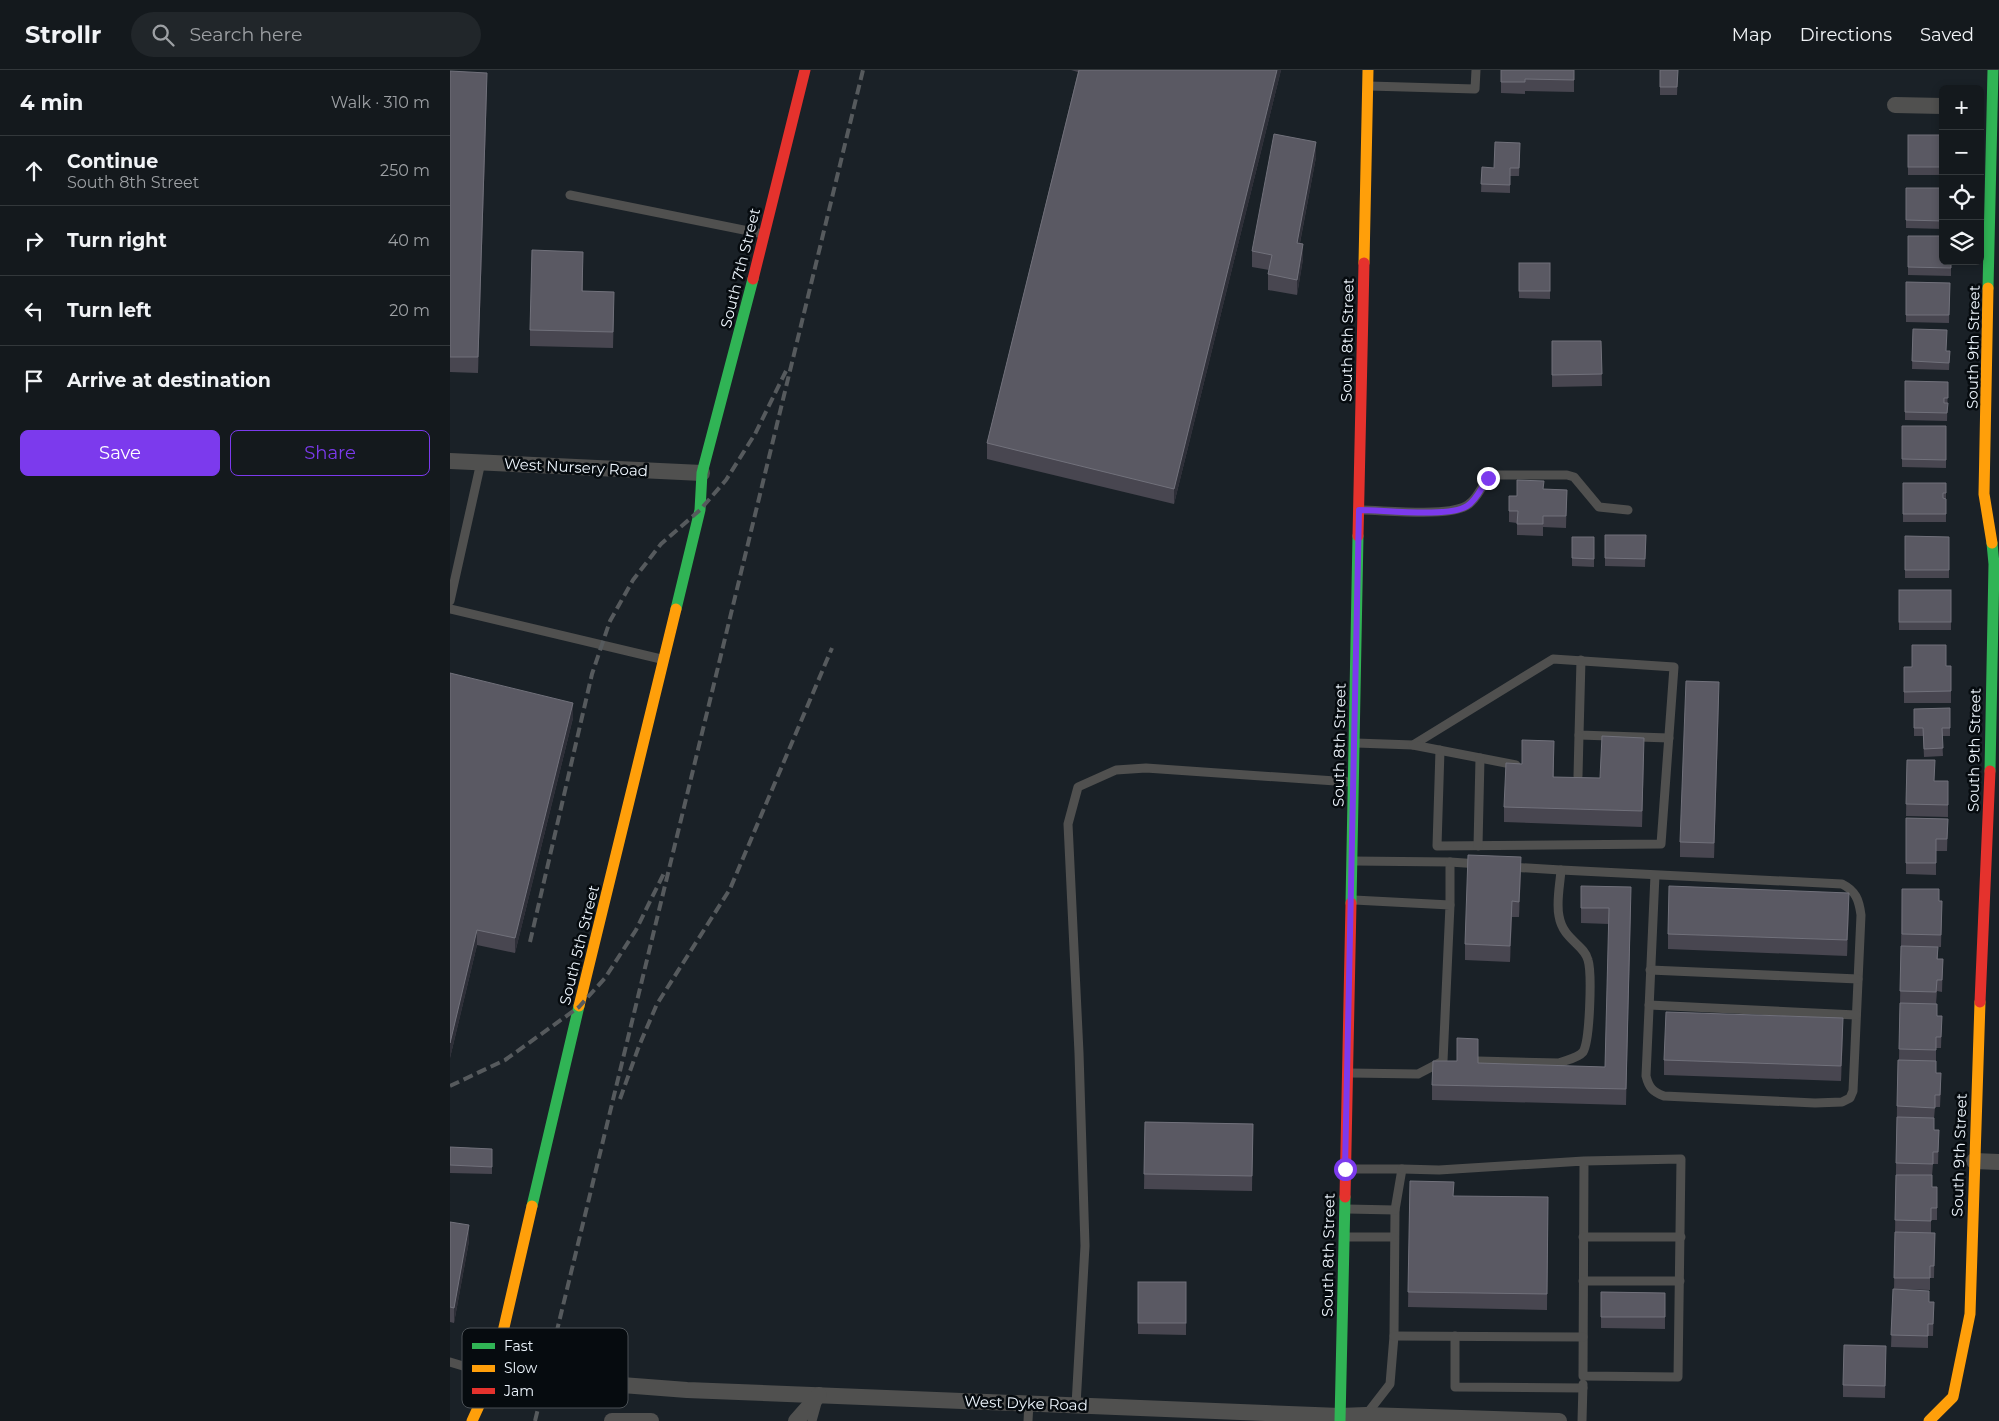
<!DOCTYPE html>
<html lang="en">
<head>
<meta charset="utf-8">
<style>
  :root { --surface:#14191d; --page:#21262a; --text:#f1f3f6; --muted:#9da0a4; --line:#33383b; --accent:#7c3aed }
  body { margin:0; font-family:Montserrat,sans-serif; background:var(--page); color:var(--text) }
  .controls { position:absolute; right:15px; top:15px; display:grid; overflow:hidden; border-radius:8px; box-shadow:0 2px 8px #0003 }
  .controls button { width:45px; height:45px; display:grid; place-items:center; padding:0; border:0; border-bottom:1px solid var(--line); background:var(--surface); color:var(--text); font:25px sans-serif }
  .stop { position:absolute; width:15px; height:15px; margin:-11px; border:4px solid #7c3aed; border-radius:50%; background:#fff }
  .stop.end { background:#7c3aed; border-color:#fff; box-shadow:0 1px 5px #0008 }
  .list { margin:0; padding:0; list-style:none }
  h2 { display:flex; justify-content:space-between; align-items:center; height:65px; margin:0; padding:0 20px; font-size:21px }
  h2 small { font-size:16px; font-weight:400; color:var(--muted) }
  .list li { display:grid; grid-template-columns:32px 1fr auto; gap:15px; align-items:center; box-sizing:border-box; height:70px; padding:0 20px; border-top:1px solid var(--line) }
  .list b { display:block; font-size:19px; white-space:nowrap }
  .list p { margin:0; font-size:16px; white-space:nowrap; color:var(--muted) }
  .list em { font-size:16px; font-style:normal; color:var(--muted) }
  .actions { display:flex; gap:10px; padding:15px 20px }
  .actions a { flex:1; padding:11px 0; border:1px solid var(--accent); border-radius:8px; text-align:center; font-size:18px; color:var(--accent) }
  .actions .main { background:var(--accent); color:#fff }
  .icon { flex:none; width:28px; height:28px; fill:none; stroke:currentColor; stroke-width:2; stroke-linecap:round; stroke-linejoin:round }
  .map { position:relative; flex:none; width:1549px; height:1351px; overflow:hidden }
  header { display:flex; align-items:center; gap:30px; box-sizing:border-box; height:70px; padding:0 25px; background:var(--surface); border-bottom:1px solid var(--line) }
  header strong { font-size:24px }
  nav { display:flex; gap:28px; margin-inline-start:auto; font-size:18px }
  .search { width:350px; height:45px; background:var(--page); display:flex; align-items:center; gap:12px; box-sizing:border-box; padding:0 18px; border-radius:28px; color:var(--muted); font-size:19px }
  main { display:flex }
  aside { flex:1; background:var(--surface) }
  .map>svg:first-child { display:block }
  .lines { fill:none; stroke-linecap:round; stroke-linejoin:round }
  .lane { stroke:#50504f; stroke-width:9 }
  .street { stroke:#50504f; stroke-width:16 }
  .fast { stroke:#30b455; stroke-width:11 }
  .slow { stroke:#ff9f0a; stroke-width:11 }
  .jam { stroke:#e5322d; stroke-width:11 }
  .rail { stroke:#565a5d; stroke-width:4; stroke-dasharray:10 5; stroke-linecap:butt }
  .wall { fill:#484650 }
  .shaded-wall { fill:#2e2f38 }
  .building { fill:#5a5963; stroke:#71717b }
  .route { stroke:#7c3aed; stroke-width:6 }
  .labels { text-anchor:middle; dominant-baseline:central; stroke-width:5; stroke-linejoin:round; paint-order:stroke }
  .street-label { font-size:15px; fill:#edf5fd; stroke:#060b0f }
  .key { fill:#060b0f; stroke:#4b5156; stroke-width:1 }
  .key-label { font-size:14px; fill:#edf5fd }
</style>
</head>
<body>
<header>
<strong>Strollr</strong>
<div class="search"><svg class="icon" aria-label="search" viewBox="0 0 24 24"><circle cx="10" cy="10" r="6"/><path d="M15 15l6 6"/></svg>Search here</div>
<nav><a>Map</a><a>Directions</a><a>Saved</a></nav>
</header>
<main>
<aside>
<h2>4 min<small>Walk · 310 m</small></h2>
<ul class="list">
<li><svg class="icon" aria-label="ahead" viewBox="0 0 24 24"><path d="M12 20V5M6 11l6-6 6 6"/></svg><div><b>Continue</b><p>South 8th Street</p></div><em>250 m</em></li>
<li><svg class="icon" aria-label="right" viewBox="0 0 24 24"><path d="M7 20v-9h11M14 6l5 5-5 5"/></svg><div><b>Turn right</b></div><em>40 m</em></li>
<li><svg class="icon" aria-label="left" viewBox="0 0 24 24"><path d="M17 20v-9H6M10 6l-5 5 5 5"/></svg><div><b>Turn left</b></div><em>20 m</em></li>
<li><svg class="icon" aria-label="arrive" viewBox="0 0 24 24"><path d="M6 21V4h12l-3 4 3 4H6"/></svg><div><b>Arrive at destination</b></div></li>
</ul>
<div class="actions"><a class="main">Save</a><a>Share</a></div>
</aside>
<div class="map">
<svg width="1549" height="1351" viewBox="0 0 1549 1351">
  <rect width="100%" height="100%" fill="#1a2127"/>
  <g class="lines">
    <g class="lane">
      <polyline points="919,16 1025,19 1026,0"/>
      <polyline points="120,125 314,164"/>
      <path d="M 911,440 C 935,440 1002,448 1019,434 C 1030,426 1032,411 1044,405 L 1117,405 L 1124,407 L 1149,437 L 1178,440"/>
      <polyline points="0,531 31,392"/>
      <polyline points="0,539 211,589"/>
      <polyline points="1131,590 1129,665 1219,668"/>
      <polyline points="906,673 963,675 1103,589 1224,597 1211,774 987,776 990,680"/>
      <polyline points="963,675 1066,695"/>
      <polyline points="1128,706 1129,665"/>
      <polyline points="1028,776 1030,688"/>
      <polyline points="903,791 1000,792 1000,835"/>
      <polyline points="1000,792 1029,794"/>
      <path d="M 1111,800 L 1392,814 C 1406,821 1409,830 1411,845 L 1403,1021 L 1400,1028 L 1392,1032 L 1365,1033 L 1214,1026 C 1203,1022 1199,1018 1196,1006 L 1205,805"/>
      <polyline points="1200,900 1408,909"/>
      <polyline points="1199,935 1406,945"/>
      <path d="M 1028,991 L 1109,993 C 1116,990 1128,988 1133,982 C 1140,971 1142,903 1138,890 C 1134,874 1113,870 1109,846 C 1106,832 1110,815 1111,800 L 1059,797"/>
      <polyline points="900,1003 968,1004 993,991 1000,835 904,830"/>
      <polyline points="897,1099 952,1099 945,1140 944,1266 940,1314 916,1345"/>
      <polyline points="952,1099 989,1100 1134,1091 1231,1089 1228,1307 1133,1306 1134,1091"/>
      <polyline points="897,1139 945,1140"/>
      <polyline points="897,1167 944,1167"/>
      <polyline points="1133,1167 1231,1167"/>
      <polyline points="1133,1211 1230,1211"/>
      <polyline points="944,1266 1133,1267"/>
      <polyline points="1005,1266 1005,1317 1133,1318"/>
      <polyline points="0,1292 43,1305"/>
      <polyline points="626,1335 635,1176 629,983 618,754 628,717 666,700 696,698 900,712"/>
      <polyline points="362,1351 367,1333"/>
      <polyline points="578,1351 579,1333"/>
      <polyline points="1132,1351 1133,1314"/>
    </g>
    <g class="street">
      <polyline points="1445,35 1493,36"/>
      <polyline points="0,391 252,403"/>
      <polyline points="1524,1091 1549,1092"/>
      <polyline points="43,1305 237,1320 890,1346 916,1345 1109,1351"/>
      <polyline points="162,1351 201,1351"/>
      <polyline points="346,1351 369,1325"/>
    </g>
    <g class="fast">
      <polyline points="1538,218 1543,0"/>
      <polyline points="226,539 250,440 252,403 303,209"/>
      <polyline points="1540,701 1544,494 1542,473"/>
      <polyline points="901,833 908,466"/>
      <polyline points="82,1136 129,936"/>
      <polyline points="890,1351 895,1127"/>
    </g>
    <g class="slow">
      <polyline points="914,193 918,0"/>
      <polyline points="1538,218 1534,424 1542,473"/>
      <polyline points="129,936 226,539"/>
      <polyline points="22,1351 43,1305 82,1136"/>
      <polyline points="1479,1351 1503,1327 1520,1244 1530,932"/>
    </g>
    <g class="jam">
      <polyline points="303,209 355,0"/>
      <polyline points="908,466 914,193"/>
      <polyline points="1530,932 1540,701"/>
      <polyline points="895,1127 901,833"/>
    </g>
    <g class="rail">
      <polyline points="80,872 142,604 160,551 183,510 211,474 250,440 276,410 305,364 336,301"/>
      <polyline points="0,1016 55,990 129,937 155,908 186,860 214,803"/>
      <polyline points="170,1029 189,976 207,934 280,819 382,578"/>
      <polyline points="85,1351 413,0"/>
    </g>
  </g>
  <g class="wall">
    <polygon points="621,0 831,0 724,434 537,389 537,373 628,2"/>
    <polygon points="1051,0 1124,0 1124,22 1075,21 1075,24 1051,23"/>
    <polygon points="1210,0 1228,0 1227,25 1210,25"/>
    <polygon points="0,1 37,18 28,303 0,302"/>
    <rect x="1458" y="65" width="35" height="40"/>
    <polygon points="1070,81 1069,106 1060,106 1060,123 1031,122 1032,97 1044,98"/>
    <polygon points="866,87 850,173 853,189 847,225 818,220 818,204 819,200 802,197 802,181"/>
    <polygon points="1456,118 1493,118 1493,159 1456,158"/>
    <polygon points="1501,191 1501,206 1458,205 1458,197"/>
    <polygon points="1069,193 1100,193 1100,229 1069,228"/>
    <polygon points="133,197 133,221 164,237 163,278 80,276 80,260"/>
    <polygon points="1456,212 1500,213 1499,253 1456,252"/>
    <polygon points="1463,259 1496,281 1500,281 1499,300 1462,299"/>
    <polygon points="1102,271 1151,271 1152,316 1102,317"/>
    <polygon points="1498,312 1497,351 1455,350 1455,342"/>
    <polygon points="1452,356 1496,356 1496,398 1452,397"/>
    <rect x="1453" y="413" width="43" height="39"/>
    <polygon points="1094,419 1117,420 1116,458 1093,457 1093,466 1067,465 1067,453 1059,452 1059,426 1067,426"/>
    <polygon points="1155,465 1196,465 1195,497 1155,496"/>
    <polygon points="1455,466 1499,467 1499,508 1455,508"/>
    <polygon points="1122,467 1144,467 1144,497 1122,496"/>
    <rect x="1449" y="520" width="52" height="40"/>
    <polygon points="1501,596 1501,633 1454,633 1454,597"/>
    <polygon points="0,603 123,648 65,883 27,875 0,988"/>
    <polygon points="1269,628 1264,788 1230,787 1230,772"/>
    <polygon points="1500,638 1500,666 1492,666 1493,686 1474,687 1473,666 1464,666 1464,639"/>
    <polygon points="1104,671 1104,707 1150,708 1194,683 1192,757 1054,752 1054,737 1072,694"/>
    <polygon points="1457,690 1484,711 1498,711 1498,747 1456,746"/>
    <polygon points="1456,748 1498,749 1497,781 1486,781 1486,805 1456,804"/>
    <polygon points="1071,802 1069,847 1062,847 1060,892 1015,890 1015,874"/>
    <polygon points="1131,816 1181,833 1176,1035 982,1030 982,1015 1028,993 1155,997 1159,854 1131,853"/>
    <polygon points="1452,819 1489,831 1492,831 1491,877 1488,877 1488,889 1493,889 1492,922 1487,921 1486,934 1487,946 1492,946 1491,978 1486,978 1486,1003 1491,1015 1490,1037 1485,1037 1484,1049 1484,1060 1489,1060 1488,1094 1483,1094 1482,1106 1482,1117 1487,1117 1487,1150 1481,1150 1481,1163 1445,1162 1447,1036 1449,990"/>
    <polygon points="1399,838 1397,886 1218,879 1218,864"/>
    <polygon points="1393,964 1391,1011 1214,1005 1214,990"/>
    <polygon points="695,1052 803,1054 802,1121 694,1119"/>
    <polygon points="0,1077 42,1079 42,1104 0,1103"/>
    <polygon points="960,1111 1004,1126 1098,1127 1097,1240 958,1237"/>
    <polygon points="0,1152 19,1171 4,1253 0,1252"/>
    <polygon points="1445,1162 1485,1163 1484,1208 1480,1208 1480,1220 1444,1219"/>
    <polygon points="688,1212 736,1212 736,1265 688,1264"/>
    <polygon points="1443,1219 1479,1232 1484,1232 1483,1266 1478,1266 1478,1278 1441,1277"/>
    <polygon points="1151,1222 1215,1223 1215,1259 1151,1258"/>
    <polygon points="1436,1288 1435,1328 1393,1327 1393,1315"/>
  </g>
  <g class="shaded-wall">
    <polygon points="827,0 831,0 724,434 724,419"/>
    <polygon points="37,3 37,18 28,303 28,287"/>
    <polygon points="866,72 866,87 847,188 847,173"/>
    <polygon points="853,174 853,189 847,225 847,210"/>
    <polygon points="1269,612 1269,628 1264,788 1264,773"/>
    <polygon points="123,633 123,648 65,883 65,868"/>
    <polygon points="1194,668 1194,683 1192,757 1192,741"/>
    <polygon points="1071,787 1071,802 1069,847 1069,832"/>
    <polygon points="1399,823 1399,838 1397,886 1397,870"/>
    <polygon points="1062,831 1062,847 1060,892 1060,876"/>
    <polygon points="27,860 27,875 0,988 0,973"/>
    <polygon points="1393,948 1393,964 1391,1011 1391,996"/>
    <polygon points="19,1155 19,1171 4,1253 4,1238"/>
  </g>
  <g class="building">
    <polygon points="629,0 827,0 724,419 537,373"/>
    <polygon points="1051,0 1124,0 1124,10 1075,9 1075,12 1051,12"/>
    <polygon points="1210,0 1228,0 1227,17 1210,17"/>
    <polygon points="0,1 37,3 28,287 0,287"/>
    <polygon points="824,64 866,72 847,173 853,174 847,210 818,204 822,185 802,181"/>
    <rect x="1458" y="65" width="35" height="32"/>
    <polygon points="1045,72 1070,73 1069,98 1060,98 1060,115 1031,114 1032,97 1044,98"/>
    <polygon points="1456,118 1493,118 1493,151 1456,150"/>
    <polygon points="1458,166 1493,166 1493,191 1501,191 1501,198 1458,197"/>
    <polygon points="82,180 133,182 132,221 164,222 163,262 80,260"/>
    <rect x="1069" y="193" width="31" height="28"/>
    <polygon points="1456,212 1500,213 1499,245 1456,245"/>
    <polygon points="1463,259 1497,260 1496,281 1500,281 1499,293 1462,291"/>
    <polygon points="1102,271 1151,271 1152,304 1102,305"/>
    <polygon points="1455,311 1498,312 1498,328 1494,328 1494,333 1498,333 1497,343 1455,342"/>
    <polygon points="1452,356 1496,356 1496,390 1452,389"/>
    <polygon points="1067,410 1094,411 1093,419 1117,420 1116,446 1093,446 1093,454 1067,454 1068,441 1059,441 1059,426 1067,426"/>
    <polygon points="1453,413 1496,413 1496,423 1493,423 1493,428 1496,429 1496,444 1453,444"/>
    <polygon points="1155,465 1196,465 1195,489 1155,488"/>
    <polygon points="1455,466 1499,467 1499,500 1455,500"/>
    <polygon points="1122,467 1144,467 1144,489 1122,488"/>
    <rect x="1449" y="520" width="52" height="32"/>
    <polygon points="1462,575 1496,575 1496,596 1501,596 1501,621 1454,622 1454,597 1462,597"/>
    <polygon points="0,603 123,633 65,868 27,860 0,973"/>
    <polygon points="1236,611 1269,612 1264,773 1230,772"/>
    <polygon points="1500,638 1500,658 1492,658 1493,678 1474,679 1473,658 1464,658 1464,639"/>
    <polygon points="1152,666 1194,668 1192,741 1054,737 1056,693 1072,694 1072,670 1104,671 1103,707 1150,708"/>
    <polygon points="1457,690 1485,690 1484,711 1498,711 1498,735 1456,734"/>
    <polygon points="1456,748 1498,749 1497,769 1486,769 1486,793 1456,793"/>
    <polygon points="1018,785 1071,787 1069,832 1062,831 1060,876 1015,874"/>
    <polygon points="1131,816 1181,817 1176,1019 982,1015 983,991 1007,991 1007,968 1028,969 1028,993 1155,997 1159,838 1131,838"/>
    <polygon points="1219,816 1399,823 1397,870 1218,864"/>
    <polygon points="1452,819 1489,819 1489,831 1492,831 1491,865 1452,864"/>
    <polygon points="1451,876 1488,877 1487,889 1493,889 1492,910 1487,910 1486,922 1450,921"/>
    <polygon points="1450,933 1487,934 1487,946 1492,946 1491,967 1486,967 1486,980 1449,979"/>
    <polygon points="1216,942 1393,948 1391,996 1214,990"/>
    <polygon points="1448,990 1486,991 1486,1003 1491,1003 1490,1025 1485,1025 1485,1038 1447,1036"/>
    <polygon points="1447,1047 1484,1048 1484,1060 1489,1060 1488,1082 1483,1082 1483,1094 1446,1093"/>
    <polygon points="695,1052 803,1054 802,1106 694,1104"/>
    <polygon points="0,1077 42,1079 42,1097 0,1095"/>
    <polygon points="1446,1105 1482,1105 1482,1117 1487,1117 1487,1138 1481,1138 1481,1151 1445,1150"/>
    <polygon points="960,1111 1004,1112 1003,1126 1098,1127 1097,1224 958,1222"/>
    <polygon points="0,1152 19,1155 4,1238 0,1237"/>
    <polygon points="1445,1162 1485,1163 1484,1196 1480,1196 1480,1208 1444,1208"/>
    <rect x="688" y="1212" width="48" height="41"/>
    <polygon points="1443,1219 1479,1221 1479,1232 1484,1232 1483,1254 1478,1254 1478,1266 1441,1265"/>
    <polygon points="1151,1222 1215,1223 1215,1247 1151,1247"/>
    <polygon points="1394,1275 1436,1276 1435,1316 1393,1315"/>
  </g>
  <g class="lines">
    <path class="route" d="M 895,1099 L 909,440 C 934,440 999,448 1017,436 C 1027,430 1032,416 1038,408"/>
  </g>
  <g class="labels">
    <g class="street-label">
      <text transform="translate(290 198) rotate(-76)">South 7th Street</text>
      <text transform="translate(897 270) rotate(-89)">South 8th Street</text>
      <text transform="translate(1523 277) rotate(-89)">South 9th Street</text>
      <text transform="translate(126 397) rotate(3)">West Nursery Road</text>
      <text transform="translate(889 675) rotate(-89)">South 8th Street</text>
      <text transform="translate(1524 680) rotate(-89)">South 9th Street</text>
      <text transform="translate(129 875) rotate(-76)">South 5th Street</text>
      <text transform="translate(1509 1085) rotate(-88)">South 9th Street</text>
      <text transform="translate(878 1185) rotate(-89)">South 8th Street</text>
      <text transform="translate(576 1333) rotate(2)">West Dyke Road</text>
    </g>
  </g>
  <rect x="12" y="1258" width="166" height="80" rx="8" class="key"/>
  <rect x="22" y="1273" width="23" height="6" fill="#30b455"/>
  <rect x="22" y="1295" width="23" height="7" fill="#ff9f0a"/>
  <rect x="22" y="1318" width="23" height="6" fill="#e5322d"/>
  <g class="key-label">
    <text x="54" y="1281">Fast</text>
    <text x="54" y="1303">Slow</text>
    <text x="54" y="1326">Jam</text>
  </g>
</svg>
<div class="controls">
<button>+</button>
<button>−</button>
<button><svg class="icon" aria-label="locate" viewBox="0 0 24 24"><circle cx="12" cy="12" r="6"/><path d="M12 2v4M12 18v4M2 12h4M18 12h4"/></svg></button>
<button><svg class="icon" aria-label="layers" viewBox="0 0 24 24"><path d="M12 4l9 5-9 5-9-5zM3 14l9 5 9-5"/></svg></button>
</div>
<div class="stop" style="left:895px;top:1099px"></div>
<div class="stop end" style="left:1038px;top:408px"></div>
</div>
</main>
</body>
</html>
